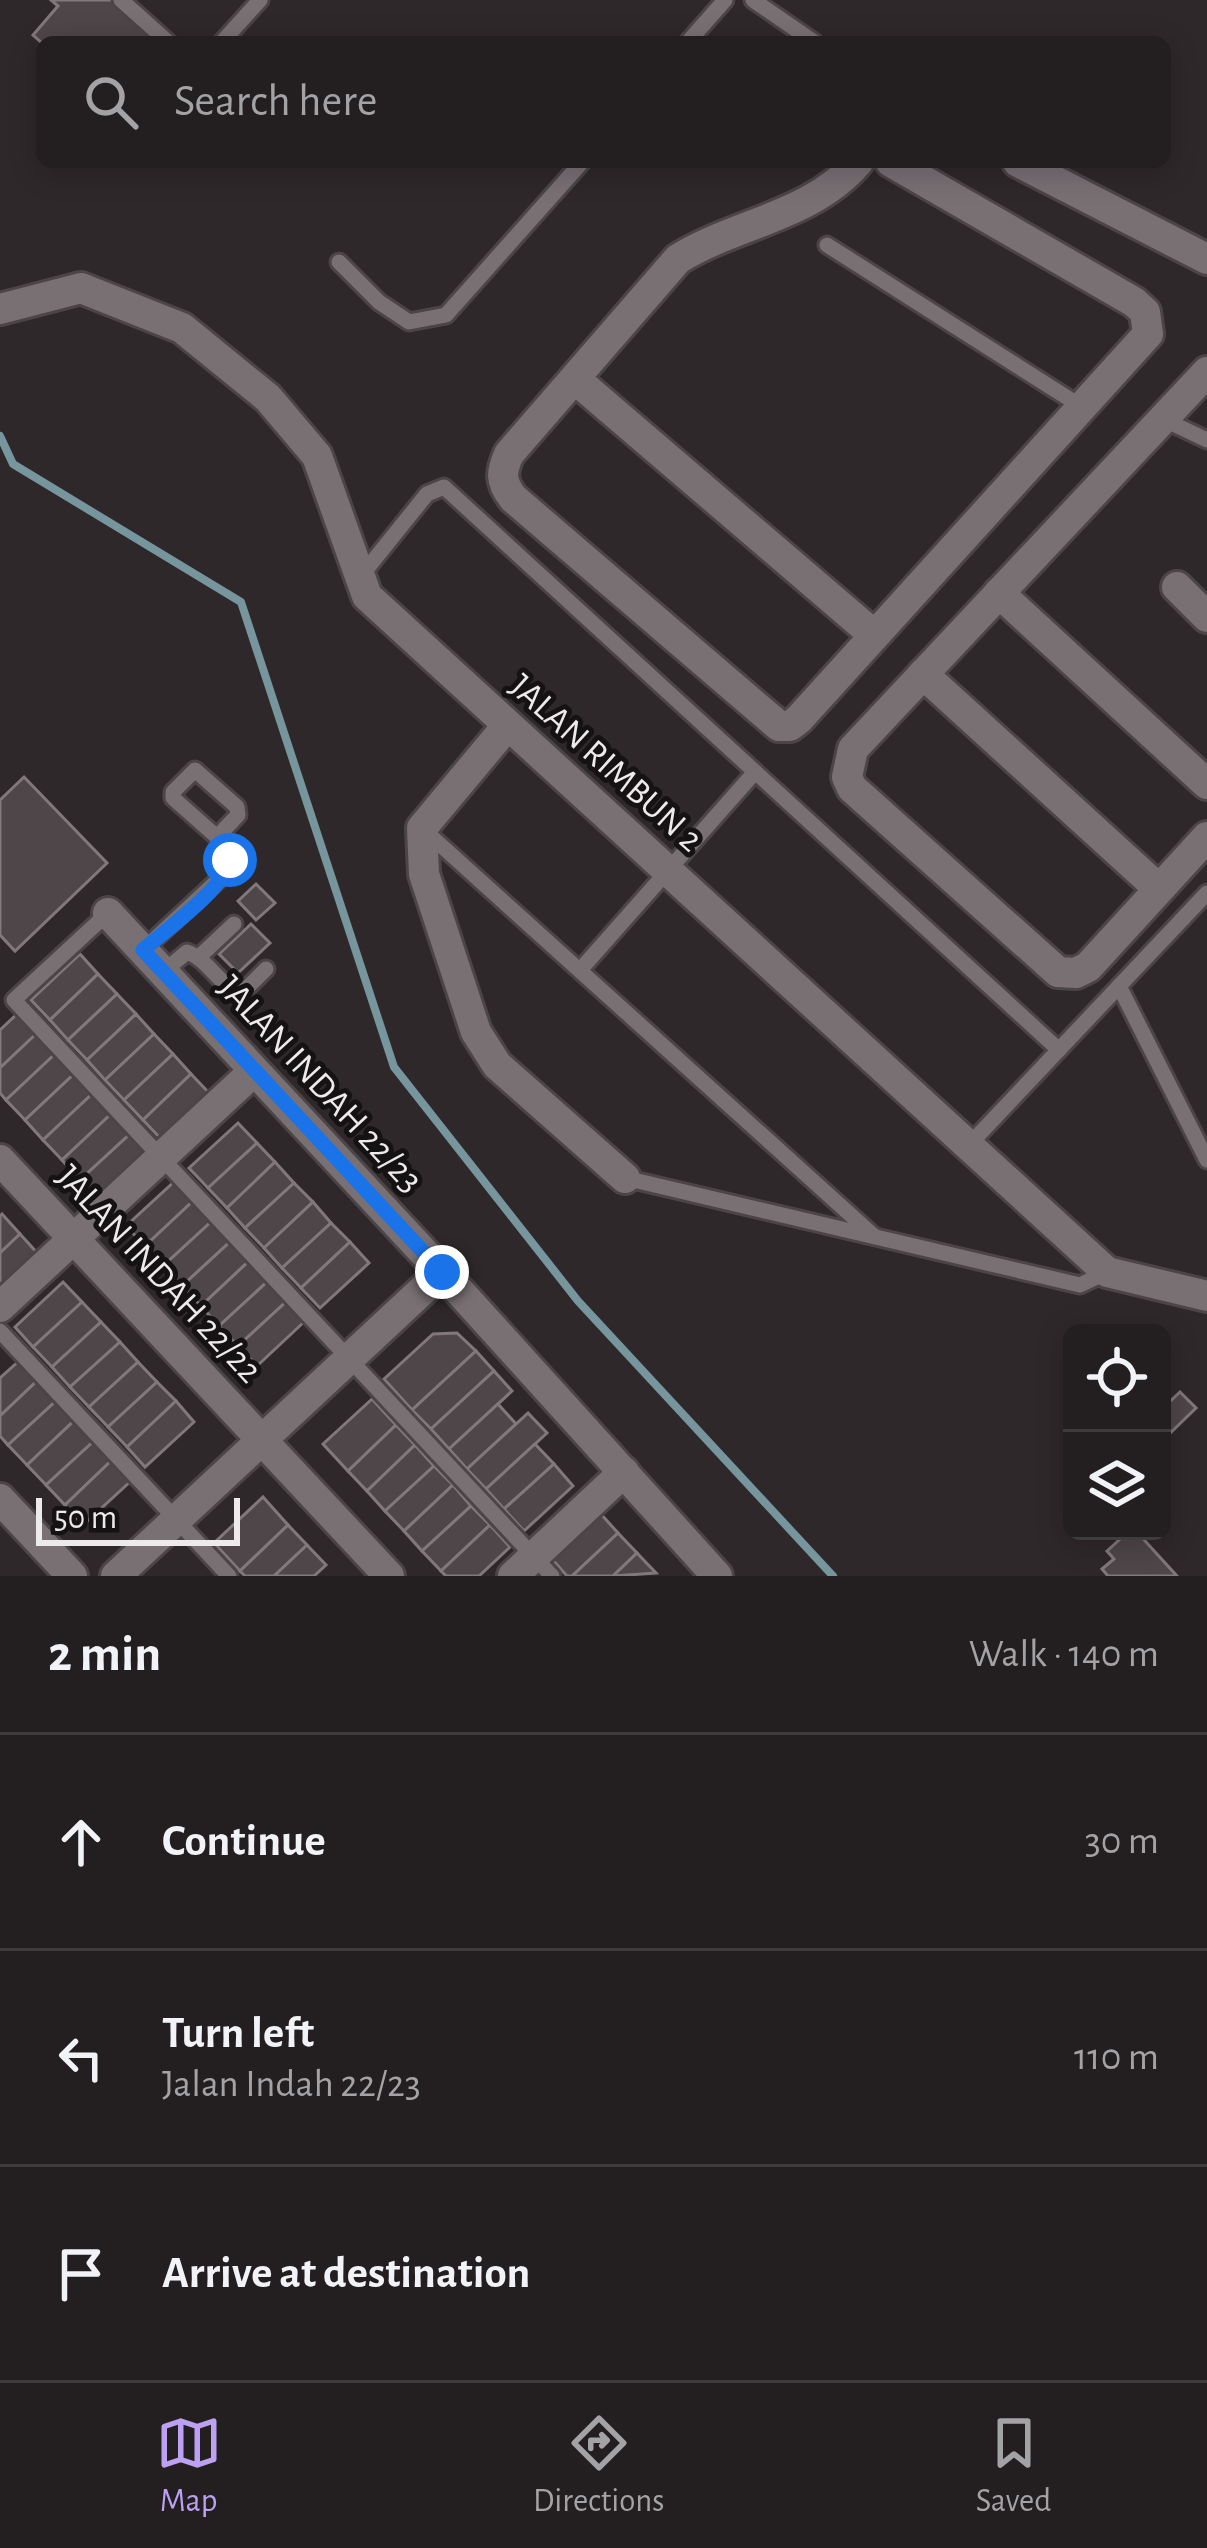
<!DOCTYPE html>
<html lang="en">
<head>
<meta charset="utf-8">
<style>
  :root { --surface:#231e20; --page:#2b2729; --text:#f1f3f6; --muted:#a3a2a5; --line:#403c3e; --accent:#bca0f2 }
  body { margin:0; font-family:"Alegreya Sans",sans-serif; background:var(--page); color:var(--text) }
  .controls { position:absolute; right:36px; bottom:36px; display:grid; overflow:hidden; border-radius:18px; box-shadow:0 6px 30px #0003 }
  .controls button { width:108px; height:108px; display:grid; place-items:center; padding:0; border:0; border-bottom:3px solid var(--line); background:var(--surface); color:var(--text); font:60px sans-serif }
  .scale { position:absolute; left:36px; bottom:30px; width:204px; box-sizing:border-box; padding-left:12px; border:6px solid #eee9eb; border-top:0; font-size:33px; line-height:42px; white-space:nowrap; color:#eee9eb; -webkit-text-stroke:9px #151213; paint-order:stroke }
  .stop { position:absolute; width:36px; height:36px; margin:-27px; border:9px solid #1a73e8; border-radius:50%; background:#fff }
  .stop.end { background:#1a73e8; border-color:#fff; box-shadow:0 3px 12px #0008 }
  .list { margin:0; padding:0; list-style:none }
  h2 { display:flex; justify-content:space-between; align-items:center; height:156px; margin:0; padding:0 48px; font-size:51px }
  h2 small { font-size:39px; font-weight:400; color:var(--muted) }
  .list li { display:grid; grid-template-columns:78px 1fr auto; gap:36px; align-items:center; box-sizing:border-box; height:216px; padding:0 48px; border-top:3px solid var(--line) }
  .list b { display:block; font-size:45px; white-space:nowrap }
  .list p { margin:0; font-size:39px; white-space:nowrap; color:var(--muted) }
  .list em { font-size:39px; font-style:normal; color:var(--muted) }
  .icon { flex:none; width:66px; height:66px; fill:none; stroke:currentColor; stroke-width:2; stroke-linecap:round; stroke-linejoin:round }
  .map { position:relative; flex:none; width:1207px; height:1576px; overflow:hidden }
  .search { position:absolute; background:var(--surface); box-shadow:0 6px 30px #0003; left:36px; right:36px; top:36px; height:132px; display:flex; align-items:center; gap:30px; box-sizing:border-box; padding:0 42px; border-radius:18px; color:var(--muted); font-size:45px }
  .sheet { height:804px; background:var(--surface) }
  nav { display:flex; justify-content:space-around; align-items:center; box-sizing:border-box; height:168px; border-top:3px solid var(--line); background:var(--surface); font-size:33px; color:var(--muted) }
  nav a { display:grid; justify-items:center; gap:6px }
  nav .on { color:var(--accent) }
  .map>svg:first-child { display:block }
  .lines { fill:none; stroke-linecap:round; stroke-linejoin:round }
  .stream { stroke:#76959d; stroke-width:8 }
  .building { fill:#4e4649; stroke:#81787c; stroke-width:3 }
  .lane-casing { stroke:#4b4548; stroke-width:21 }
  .street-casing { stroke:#4b4548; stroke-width:36 }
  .lane { stroke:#797074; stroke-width:15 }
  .street { stroke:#797074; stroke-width:30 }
  .route { stroke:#1a73e8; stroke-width:15 }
  .labels { text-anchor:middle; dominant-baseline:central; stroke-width:10; stroke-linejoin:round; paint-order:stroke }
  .street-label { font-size:36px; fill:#eee9eb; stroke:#151213 }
</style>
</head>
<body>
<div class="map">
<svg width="1207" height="1576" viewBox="0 0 1207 1576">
  <rect width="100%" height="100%" fill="#2f282b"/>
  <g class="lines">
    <polyline class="stream" points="0,436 13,464 241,602 394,1067 578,1301 833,1576"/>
  </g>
  <g class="building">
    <polygon points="51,0 113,0 160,42 42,43 33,35 58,6"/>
    <polygon points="24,777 107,863 15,951 0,935 0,800"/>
    <polygon points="256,884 275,903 256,920 238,901"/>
    <polygon points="251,924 270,943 238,973 219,954"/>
    <polygon points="80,954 98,974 50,1020 31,1000"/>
    <polygon points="98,974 117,994 68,1040 50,1020"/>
    <polygon points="117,994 136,1014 87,1060 68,1040"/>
    <polygon points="17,1014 36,1034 0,1068 0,1030"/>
    <polygon points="136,1014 154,1034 105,1080 87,1060"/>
    <polygon points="36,1034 55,1054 6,1100 0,1093 0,1068"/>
    <polygon points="154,1034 173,1054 124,1100 105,1080"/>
    <polygon points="55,1054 74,1074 25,1120 6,1100"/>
    <polygon points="173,1054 191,1074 143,1120 124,1100"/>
    <polygon points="74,1074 92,1094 43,1140 25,1120"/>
    <polygon points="191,1074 210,1094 162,1140 143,1120"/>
    <polygon points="92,1094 111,1114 62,1160 43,1140"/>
    <polygon points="111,1114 130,1134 80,1180 62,1160"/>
    <polygon points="238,1123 257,1143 208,1188 189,1168"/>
    <polygon points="130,1134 148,1154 99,1200 80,1180"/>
    <polygon points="257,1143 275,1162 227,1208 208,1188"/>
    <polygon points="275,1162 294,1183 245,1228 227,1208"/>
    <polygon points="175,1181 193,1201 145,1246 126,1226"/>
    <polygon points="294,1183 313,1202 264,1248 245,1228"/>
    <polygon points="193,1201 212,1221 163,1266 145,1246"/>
    <polygon points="313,1202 331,1223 282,1268 264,1248"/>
    <polygon points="2,1214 20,1234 0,1253 0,1216"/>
    <polygon points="212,1221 231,1241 182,1286 163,1266"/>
    <polygon points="331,1223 350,1242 301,1288 282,1268"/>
    <polygon points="20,1234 40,1256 0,1294 0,1253"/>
    <polygon points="231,1241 249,1261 201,1306 182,1286"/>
    <polygon points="350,1242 369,1263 320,1308 301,1288"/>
    <polygon points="249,1261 268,1281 219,1326 201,1306"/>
    <polygon points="268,1281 287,1301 238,1346 219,1326"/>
    <polygon points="63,1282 82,1302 33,1347 15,1327"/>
    <polygon points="287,1301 305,1321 257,1366 238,1346"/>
    <polygon points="82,1302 101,1322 52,1367 33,1347"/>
    <polygon points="101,1322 120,1342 70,1387 52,1367"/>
    <polygon points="457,1333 476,1351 412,1410 384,1379 433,1334"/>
    <polygon points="120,1342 138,1362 89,1407 70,1387"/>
    <polygon points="476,1351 494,1371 431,1429 412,1410"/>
    <polygon points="20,1360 39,1379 0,1416 0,1378"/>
    <polygon points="138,1362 157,1382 108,1427 89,1407"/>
    <polygon points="494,1371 512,1391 449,1449 431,1429"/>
    <polygon points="39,1379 57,1400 8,1445 0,1436 0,1416"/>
    <polygon points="157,1382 176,1401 127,1447 108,1427"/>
    <polygon points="1180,1392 1196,1408 1162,1441 1162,1409"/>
    <polygon points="372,1399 396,1425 348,1471 323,1444"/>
    <polygon points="57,1400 76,1419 27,1465 8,1445"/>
    <polygon points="176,1401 194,1422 145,1467 127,1447"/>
    <polygon points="498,1404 516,1424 467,1469 449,1449"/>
    <polygon points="528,1413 547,1433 486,1489 467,1469"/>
    <polygon points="76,1419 95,1440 46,1485 27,1465"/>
    <polygon points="396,1425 415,1445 367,1491 348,1471"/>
    <polygon points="95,1440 113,1459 65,1505 46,1485"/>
    <polygon points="535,1444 554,1464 504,1509 486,1489"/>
    <polygon points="415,1445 434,1466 385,1511 367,1491"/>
    <polygon points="113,1459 132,1480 83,1525 65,1505"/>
    <polygon points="554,1464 573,1486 524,1531 504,1509"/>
    <polygon points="434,1466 453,1485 404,1531 385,1511"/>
    <polygon points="453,1485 471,1506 422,1551 404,1531"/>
    <polygon points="263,1497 288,1525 240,1571 214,1543"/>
    <polygon points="471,1506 490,1525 441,1571 422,1551"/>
    <polygon points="600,1513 618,1533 572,1576 567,1576 551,1558"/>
    <polygon points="288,1525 307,1545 274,1576 245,1576 240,1571"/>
    <polygon points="490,1525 510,1547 479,1576 446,1576 441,1571"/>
    <polygon points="1129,1531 1136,1531 1177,1576 1108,1576 1102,1569 1114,1559 1107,1551"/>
    <polygon points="618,1533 637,1553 613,1576 572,1576"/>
    <polygon points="307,1545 326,1565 314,1576 274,1576"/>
    <polygon points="637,1553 656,1573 613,1576"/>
  </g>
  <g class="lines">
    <defs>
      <g id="lane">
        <polyline points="121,0 168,42"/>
        <polyline points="753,0 814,42"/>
        <polyline points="222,42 260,0"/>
        <polyline points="688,42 725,0"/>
        <polyline points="827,245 1082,407"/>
        <polyline points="339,262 379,302 409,322 446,315 582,162"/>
        <polyline points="1163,419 1207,440"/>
        <polyline points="361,576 427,494 444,487 1059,1050"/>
        <polyline points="424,830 874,1236"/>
        <polyline points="108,913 14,1000 552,1576"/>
        <polyline points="143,950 229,870 230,859 217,837 238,815 237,807 195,770 173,792 173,798 217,837"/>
        <polyline points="199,957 234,924"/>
        <polyline points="581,969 755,772"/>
        <path d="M 163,972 L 187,952 C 209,960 217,983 237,991 L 248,987 L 266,969"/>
        <polyline points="1119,986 1207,1160"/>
        <polyline points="968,1146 1207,893"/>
        <polyline points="625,1178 1080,1285 1107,1272"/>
        <polyline points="0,1331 229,1576"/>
      </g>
      <g id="street">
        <path d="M 858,162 C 812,216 736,223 678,259 L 509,454 C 501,472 500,481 513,498 L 779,726 L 790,726 L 799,719 L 1148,334 L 1145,312 L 1134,302 L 891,162"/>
        <polyline points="1018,162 1207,259"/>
        <polyline points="0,309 81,288 182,328 268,398 317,456 367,596 1107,1272 1207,1296"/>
        <polyline points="1207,372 853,749 847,777 852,788 1058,972 1076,973 1088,967 1207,837"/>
        <polyline points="575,379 874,635"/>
        <polyline points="1177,587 1207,617"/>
        <polyline points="999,593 1207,784"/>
        <polyline points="923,674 1159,889"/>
        <polyline points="507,726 422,828 424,874 476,1032 497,1065 625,1178"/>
        <polyline points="108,913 442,1272 717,1576"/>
        <polyline points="0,1160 389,1576"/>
        <polyline points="0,1307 253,1072"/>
        <polyline points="0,1499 72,1576"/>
        <polyline points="116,1576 442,1272"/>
        <polyline points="513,1576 624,1472"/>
      </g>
    </defs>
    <use href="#lane" class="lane-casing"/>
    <use href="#street" class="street-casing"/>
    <use href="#lane" class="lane"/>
    <use href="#street" class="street"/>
  </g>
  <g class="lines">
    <path class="route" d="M 230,860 C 226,887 165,931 143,950 L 442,1272"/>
  </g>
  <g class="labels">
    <g class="street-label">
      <text transform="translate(606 763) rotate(42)">JALAN RIMBUN 2</text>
      <text transform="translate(320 1084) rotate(47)">JALAN INDAH 22/23</text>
      <text transform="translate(159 1274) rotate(47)">JALAN INDAH 22/22</text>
    </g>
  </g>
</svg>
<div class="controls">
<button><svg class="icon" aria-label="locate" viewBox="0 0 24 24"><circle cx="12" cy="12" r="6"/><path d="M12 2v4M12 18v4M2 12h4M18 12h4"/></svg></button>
<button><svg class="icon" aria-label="layers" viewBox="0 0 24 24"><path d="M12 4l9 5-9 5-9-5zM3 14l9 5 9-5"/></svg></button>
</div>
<div class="scale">50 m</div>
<div class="stop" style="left:230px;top:860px"></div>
<div class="stop end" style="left:442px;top:1272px"></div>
<div class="search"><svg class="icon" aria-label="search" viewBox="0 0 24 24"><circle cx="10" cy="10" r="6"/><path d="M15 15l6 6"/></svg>Search here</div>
</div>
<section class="sheet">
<h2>2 min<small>Walk · 140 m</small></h2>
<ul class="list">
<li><svg class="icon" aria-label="ahead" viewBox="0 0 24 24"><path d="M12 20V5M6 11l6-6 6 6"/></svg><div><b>Continue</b></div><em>30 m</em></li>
<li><svg class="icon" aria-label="left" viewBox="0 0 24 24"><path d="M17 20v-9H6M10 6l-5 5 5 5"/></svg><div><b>Turn left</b><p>Jalan Indah 22/23</p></div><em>110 m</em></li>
<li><svg class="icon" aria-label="arrive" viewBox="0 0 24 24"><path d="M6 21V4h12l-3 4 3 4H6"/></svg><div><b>Arrive at destination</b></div></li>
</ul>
</section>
<nav>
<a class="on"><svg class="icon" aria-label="map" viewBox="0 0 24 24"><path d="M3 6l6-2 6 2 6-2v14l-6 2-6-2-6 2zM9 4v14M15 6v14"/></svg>Map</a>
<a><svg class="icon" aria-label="directions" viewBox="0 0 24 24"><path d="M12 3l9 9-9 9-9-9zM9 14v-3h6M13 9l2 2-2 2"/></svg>Directions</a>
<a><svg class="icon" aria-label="saved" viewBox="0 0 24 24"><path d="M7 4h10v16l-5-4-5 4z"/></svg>Saved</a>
</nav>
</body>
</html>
